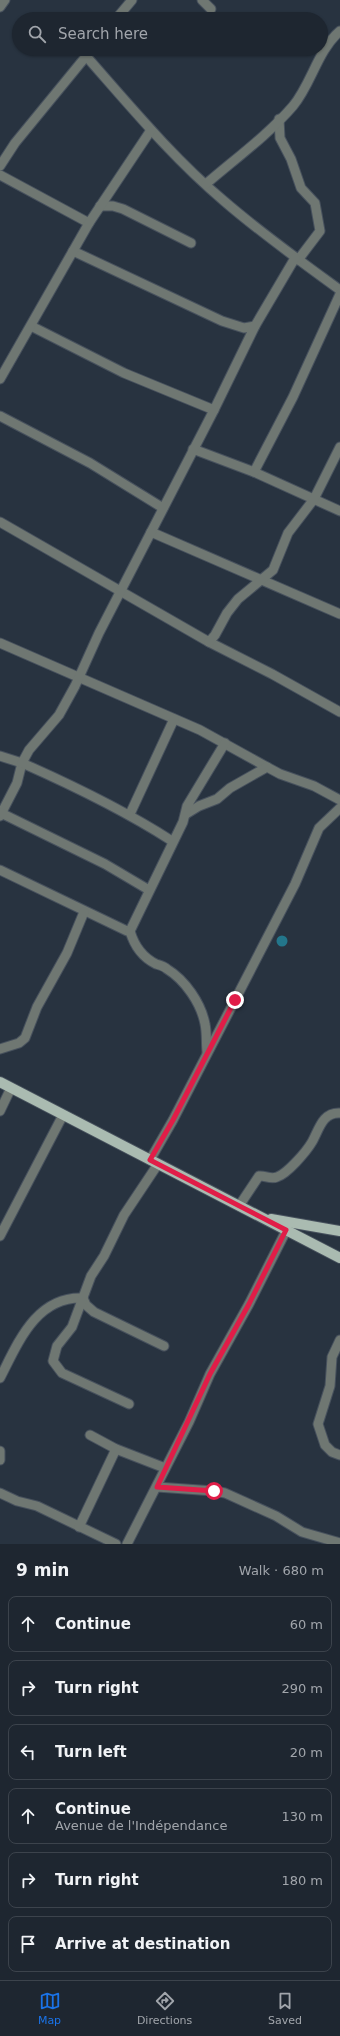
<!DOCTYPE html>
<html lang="en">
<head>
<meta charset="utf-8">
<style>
  :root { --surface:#1e2630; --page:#262e38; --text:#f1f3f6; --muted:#a1a5ab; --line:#3c434c; --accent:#1a73e8 }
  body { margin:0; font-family:"DejaVu Sans",sans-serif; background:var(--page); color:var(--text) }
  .stop { position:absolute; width:12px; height:12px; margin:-9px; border:3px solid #e11d48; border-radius:50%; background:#fff }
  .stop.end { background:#e11d48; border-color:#fff; box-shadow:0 1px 4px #0008 }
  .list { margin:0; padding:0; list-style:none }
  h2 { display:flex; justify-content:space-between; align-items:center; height:52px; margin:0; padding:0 16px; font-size:17px }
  h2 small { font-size:13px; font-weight:400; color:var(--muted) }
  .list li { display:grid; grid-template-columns:26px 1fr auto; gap:12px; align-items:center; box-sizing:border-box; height:56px; margin:0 8px 8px; padding:0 8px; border:1px solid var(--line); border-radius:8px }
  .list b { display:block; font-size:15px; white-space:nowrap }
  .list p { margin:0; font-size:13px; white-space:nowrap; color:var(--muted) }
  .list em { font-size:13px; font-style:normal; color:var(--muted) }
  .icon { flex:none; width:22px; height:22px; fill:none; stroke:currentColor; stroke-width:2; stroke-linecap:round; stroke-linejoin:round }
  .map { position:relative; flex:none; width:340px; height:1544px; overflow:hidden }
  .search { position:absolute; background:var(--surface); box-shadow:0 1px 3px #0004; left:12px; right:12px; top:12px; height:44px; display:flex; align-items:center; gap:10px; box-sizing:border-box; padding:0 14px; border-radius:22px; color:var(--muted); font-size:15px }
  .sheet { height:436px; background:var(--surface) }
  nav { display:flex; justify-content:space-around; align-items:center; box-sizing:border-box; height:56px; border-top:1px solid var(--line); background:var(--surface); font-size:11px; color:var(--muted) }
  nav a { display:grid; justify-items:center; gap:2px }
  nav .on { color:var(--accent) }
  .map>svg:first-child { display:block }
  .water { fill:#23768b }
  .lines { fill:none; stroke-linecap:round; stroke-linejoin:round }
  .minor-casing { stroke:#47515d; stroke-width:11 }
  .major-casing { stroke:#47515d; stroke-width:12 }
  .minor { stroke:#6f7772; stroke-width:9 }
  .major { stroke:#aabbb1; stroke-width:10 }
  .route { stroke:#e11d48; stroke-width:5 }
</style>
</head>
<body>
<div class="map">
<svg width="340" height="1544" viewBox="0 0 340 1544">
  <rect width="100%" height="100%" fill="#283340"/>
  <circle class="water" cx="282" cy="941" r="5.5"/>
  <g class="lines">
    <defs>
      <g id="minor">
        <polyline points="202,0 211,9"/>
        <polyline points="0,7 5,0"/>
        <polyline points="116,19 132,0"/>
        <path d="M 86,56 C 130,106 173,158 224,201 C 261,233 300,261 340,290"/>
        <polyline points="279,119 280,138 291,159 301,188 315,203 320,231 298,260"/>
        <polyline points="0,166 15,143 92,49"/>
        <polyline points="0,175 89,223"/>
        <path d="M 206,184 C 235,159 268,135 293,106 C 312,83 317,51 340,31"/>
        <polyline points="100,206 113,206 123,209 191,243"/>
        <polyline points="73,251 222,321 244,328 255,326"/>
        <polyline points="31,326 124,373 214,410"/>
        <polyline points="0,379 89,223 151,130"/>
        <polyline points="0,416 90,463 163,508"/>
        <polyline points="193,449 254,472 340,511"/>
        <polyline points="254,472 293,397 340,294"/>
        <polyline points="0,522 209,642 272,674 340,712"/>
        <polyline points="151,532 340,614"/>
        <polyline points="209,642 215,635 227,613 238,599 273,570 288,533 314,499 340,447"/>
        <polyline points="0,643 200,730 267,767"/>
        <polyline points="0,756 22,763 17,783 0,816"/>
        <polyline points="1,813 105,864 149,890"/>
        <polyline points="130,814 174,719"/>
        <polyline points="186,814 199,806 217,799 230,788 267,767 280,774 314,786 340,800"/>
        <path d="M 172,841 C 124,810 74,786 22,763 L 29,750 L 59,715 L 75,686 L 99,633 L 214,410 L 255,326 L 295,258"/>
        <polyline points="0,870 127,931 130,931"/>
        <polyline points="130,931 183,822 187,806 225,743"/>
        <path d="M 130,931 C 134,945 142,957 156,964 C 159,965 164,966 167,969 C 185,980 201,1003 205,1024 C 207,1033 206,1043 207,1052"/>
        <polyline points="0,1049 19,1043 25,1038 37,1007 67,953 84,912"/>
        <polyline points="0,1111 11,1088"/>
        <polyline points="150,1160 173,1120 295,884 319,828 340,808"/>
        <path d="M 239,1206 L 259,1176 C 265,1175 270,1180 277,1177 C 287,1174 306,1152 312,1142 C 319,1130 322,1112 340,1113"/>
        <polyline points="0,1236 63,1115"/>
        <polyline points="340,1340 332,1357 330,1386 318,1424 325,1445 332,1452 340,1455"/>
        <path d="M 0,1378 C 18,1343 36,1296 83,1298 L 86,1305 L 94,1312 L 164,1346"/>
        <polyline points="129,1404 62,1373 53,1361 57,1346 72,1327 91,1276 104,1256 124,1215 158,1164"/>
        <polyline points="90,1435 116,1449 165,1468"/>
        <polyline points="0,1451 0,1460"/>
        <polyline points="157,1487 214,1491 225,1493 276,1516 302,1532 340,1543"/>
        <polyline points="0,1493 17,1501 37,1506 116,1544"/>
        <polyline points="79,1527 116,1449"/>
        <polyline points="127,1544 189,1422 210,1374 249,1304 286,1231"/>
      </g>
      <g id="major">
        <polyline points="0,1082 340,1258"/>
        <polyline points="271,1219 340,1231"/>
      </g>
    </defs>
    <use href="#minor" class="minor-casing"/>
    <use href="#major" class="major-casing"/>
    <use href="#minor" class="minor"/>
    <use href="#major" class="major"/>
  </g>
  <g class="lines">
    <polyline class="route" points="214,1491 157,1487 210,1374 249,1304 286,1230 150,1160 173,1120 235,1000"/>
  </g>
</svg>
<div class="stop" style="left:214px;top:1491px"></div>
<div class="stop end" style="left:235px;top:1000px"></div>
<div class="search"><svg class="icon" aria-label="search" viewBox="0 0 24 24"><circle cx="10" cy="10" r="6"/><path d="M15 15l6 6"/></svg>Search here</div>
</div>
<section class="sheet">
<h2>9 min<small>Walk · 680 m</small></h2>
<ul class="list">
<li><svg class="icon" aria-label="ahead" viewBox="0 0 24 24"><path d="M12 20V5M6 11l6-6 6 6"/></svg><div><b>Continue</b></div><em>60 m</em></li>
<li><svg class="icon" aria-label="right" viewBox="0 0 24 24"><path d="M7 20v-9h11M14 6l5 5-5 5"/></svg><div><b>Turn right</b></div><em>290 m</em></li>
<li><svg class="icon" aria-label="left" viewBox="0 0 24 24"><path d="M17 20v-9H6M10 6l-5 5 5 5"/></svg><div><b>Turn left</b></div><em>20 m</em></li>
<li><svg class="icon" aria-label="ahead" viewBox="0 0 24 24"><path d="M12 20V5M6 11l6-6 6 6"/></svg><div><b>Continue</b><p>Avenue de l'Indépendance</p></div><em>130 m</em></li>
<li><svg class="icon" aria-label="right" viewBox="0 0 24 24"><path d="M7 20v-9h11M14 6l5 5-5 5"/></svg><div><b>Turn right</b></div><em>180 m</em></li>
<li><svg class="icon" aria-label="arrive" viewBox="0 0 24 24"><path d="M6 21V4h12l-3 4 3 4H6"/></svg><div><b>Arrive at destination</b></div></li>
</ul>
</section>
<nav>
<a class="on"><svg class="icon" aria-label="map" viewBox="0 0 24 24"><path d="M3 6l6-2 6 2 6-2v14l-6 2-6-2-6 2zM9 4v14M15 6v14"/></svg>Map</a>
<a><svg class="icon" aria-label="directions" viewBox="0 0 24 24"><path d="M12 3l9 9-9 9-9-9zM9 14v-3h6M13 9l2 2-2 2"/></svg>Directions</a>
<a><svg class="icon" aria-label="saved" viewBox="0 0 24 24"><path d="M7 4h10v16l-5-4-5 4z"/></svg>Saved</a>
</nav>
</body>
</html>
